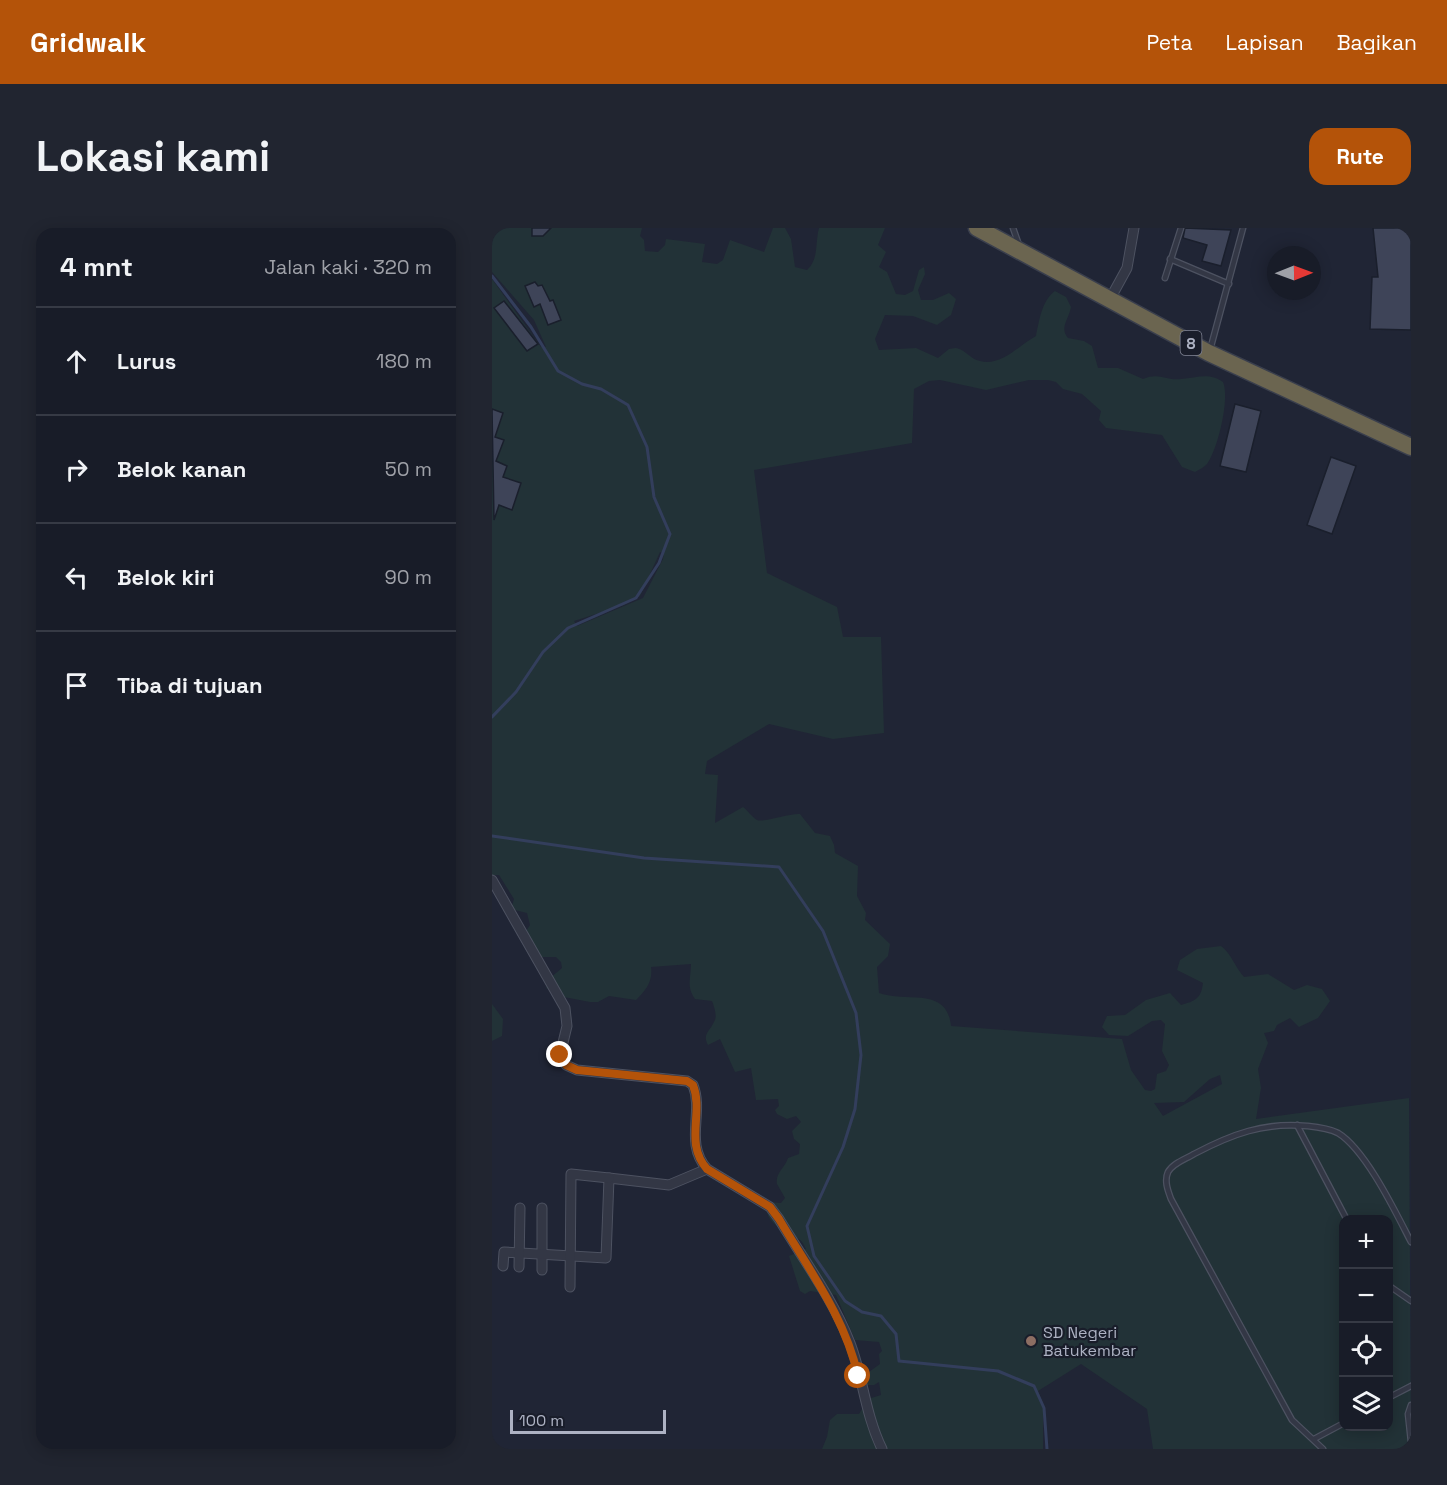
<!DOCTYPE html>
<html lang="id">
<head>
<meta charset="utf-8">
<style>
  :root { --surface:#181c28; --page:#212530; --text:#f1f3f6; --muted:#9fa1a8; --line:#363a45; --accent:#b45309 }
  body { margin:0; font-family:"Space Grotesk",sans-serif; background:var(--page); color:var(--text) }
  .controls { position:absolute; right:18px; bottom:18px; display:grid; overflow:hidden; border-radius:12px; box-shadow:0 3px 15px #0003 }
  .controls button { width:54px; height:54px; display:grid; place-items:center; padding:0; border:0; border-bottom:2px solid var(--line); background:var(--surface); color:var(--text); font:30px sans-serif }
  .compass { position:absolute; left:775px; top:18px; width:54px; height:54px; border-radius:50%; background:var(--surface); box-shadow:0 3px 15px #0003; rotate:89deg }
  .scale { position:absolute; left:18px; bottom:15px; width:156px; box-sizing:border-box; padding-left:6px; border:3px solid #adb2c3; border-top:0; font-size:16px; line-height:21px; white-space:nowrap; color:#adb2c3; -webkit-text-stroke:4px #191d2a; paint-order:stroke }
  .stop { position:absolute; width:18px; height:18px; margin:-14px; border:4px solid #b45309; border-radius:50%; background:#fff }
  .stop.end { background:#b45309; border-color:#fff; box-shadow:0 2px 6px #0008 }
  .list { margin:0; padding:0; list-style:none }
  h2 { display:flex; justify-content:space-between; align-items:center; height:78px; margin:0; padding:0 24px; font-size:26px }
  h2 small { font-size:20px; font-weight:400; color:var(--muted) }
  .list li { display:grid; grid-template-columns:39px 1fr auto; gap:18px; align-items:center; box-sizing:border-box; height:108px; padding:0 24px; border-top:2px solid var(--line) }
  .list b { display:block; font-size:22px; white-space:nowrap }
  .list em { font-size:20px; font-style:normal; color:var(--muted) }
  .icon { flex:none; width:33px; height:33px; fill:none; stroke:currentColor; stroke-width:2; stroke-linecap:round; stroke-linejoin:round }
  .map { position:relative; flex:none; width:919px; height:1221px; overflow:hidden; border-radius:18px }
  header { display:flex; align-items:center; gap:36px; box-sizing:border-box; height:84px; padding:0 30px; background:var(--accent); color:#fff }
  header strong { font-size:28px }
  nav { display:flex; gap:33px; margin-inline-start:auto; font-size:21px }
  .intro { display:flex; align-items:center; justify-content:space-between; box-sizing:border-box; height:144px; padding:0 36px }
  h1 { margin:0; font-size:42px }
  .button { padding:15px 27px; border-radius:18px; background:var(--accent); color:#fff; font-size:21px; font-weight:700 }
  main { display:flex; gap:36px; padding:0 36px }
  aside { flex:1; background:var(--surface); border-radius:18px; box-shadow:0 3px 15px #0003 }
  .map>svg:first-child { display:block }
  .green { fill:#223237; fill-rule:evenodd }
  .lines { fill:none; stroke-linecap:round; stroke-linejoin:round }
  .stream { stroke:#333e5c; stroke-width:3 }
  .building { fill:#3e4458; stroke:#1a1f2c; stroke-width:1.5 }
  .lane-casing { stroke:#4d5261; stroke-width:7 }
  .street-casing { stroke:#4d5261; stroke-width:11 }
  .highway-casing { stroke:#3a3f4d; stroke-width:19 }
  .lane { stroke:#333745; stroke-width:4.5 }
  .street { stroke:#333745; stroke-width:9 }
  .highway { stroke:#6b6550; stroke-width:16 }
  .route { stroke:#b45309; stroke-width:8 }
  .education-dot { fill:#8d6e63; stroke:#191d2a; stroke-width:2 }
  .labels { text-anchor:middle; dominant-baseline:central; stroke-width:4.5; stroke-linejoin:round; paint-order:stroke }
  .shield { fill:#191d2a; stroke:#818595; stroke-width:1.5 }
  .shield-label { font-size:15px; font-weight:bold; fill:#adb2c3 }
  .poi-label { font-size:16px; fill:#adb2c3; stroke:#191d2a; text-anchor:start }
</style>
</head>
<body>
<header>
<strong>Gridwalk</strong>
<nav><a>Peta</a><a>Lapisan</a><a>Bagikan</a></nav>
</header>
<div class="intro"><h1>Lokasi kami</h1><a class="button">Rute</a></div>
<main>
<aside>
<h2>4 mnt<small>Jalan kaki · 320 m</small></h2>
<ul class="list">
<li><svg class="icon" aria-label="ahead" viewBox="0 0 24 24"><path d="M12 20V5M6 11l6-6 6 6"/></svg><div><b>Lurus</b></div><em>180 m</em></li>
<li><svg class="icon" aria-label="right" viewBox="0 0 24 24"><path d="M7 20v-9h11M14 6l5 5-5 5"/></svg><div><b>Belok kanan</b></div><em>50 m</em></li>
<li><svg class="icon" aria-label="left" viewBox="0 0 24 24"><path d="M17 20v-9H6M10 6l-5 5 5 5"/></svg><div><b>Belok kiri</b></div><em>90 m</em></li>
<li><svg class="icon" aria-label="arrive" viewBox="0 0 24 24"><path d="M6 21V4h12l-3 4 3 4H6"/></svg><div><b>Tiba di tujuan</b></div></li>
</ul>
</aside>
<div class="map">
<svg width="919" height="1221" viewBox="0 0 919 1221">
  <rect width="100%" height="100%" fill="#202535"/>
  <g class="green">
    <path d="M 0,0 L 150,0 L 148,8 L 152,12 L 153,23 L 166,24 L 173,17 L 174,11 L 213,16 L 210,34 L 225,36 L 231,32 L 238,12 L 272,24 L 281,0 L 293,0 L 299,11 L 303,39 L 315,42 C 327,31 323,15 327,0 L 393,0 L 386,17 L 394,24 L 387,39 L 395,44 L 404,66 L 413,67 L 421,63 L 427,42 L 432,39 L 433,46 L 426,62 L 429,72 L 441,72 L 457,65 L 464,71 L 459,87 L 445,97 L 421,88 L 393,87 L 383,111 L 387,122 L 424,120 L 446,130 L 457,121 L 464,120 C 474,122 478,131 488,133 C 509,139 527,117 544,108 C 547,93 550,72 563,63 L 574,69 L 579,79 C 577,91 567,100 576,110 L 592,113 L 600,118 L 606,140 L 626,140 L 651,151 C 668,144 673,153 689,151 C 705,150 717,144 731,154 C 738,170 726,221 715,236 C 712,239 707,242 703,244 L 690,239 L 670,207 L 614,200 L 607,192 L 609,183 L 590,166 L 571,161 L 564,154 L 556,152 L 537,152 L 494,162 L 448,152 L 437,153 L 422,161 L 420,215 L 262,242 L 275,345 L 345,379 L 351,409 L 389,409 L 392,505 L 341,511 L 277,496 L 215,533 L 213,546 L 226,547 L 223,595 L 251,579 C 256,583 260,589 265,592 C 270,595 298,585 308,586 L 323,605 L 338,608 L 342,617 L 343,625 L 366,638 L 365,668 L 374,685 L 373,692 L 398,716 L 396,728 L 385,739 L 387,765 C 416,775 455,758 459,798 L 630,811 L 639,842 L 653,862 L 659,863 L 663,861 L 665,846 L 674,843 L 677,837 L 670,823 L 673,796 L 669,792 L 660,793 L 636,808 L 617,807 L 610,799 L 615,788 L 633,787 L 654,772 L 678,765 L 689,777 C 703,773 709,771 711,755 L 685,742 L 688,732 L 705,721 L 729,718 C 739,725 743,739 752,749 L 776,746 L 802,762 L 815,757 L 830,761 L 838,773 L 826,790 L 807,799 L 798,790 L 785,797 L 782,803 L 772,805 L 776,815 L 766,841 L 769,860 L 764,891 L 917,870 L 919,1221 L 661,1221 L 655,1181 L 589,1136 L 546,1163 L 551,1175 L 551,1221 L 330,1221 L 335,1209 L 338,1192 L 345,1186 L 367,1186 L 376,1171 L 389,1167 L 387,1154 L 382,1157 L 374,1157 L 370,1149 L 388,1136 L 387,1126 L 390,1123 L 387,1114 L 363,1112 L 344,1067 L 318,1063 L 313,1066 L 308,1063 L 297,1028 L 314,1021 C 309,1009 304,1009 292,1008 L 292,1004 C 282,996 271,989 276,974 L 289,975 L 293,970 L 285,956 C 283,945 293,940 296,930 L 307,926 L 308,916 L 302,911 L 300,903 L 309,894 L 304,888 L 295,891 L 285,886 L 283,882 L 287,878 L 286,871 L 264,872 L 259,840 L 243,844 L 228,811 L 216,817 C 210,806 218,803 222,794 C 226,788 222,779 220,773 L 203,771 C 194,758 199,750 199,736 L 159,739 C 161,753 154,762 144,772 L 117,768 L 106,774 L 98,774 L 72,769 L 54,760 L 58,750 L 70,740 L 69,734 L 64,729 L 49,729 L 42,717 L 28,712 L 38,697 L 35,685 L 19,681 L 22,671 L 7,647 L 0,647 L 0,51 L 49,119 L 54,119 L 42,92 L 0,44 ZM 168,324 L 172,325 L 171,331 L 151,370 L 85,398 L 82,393 L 132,377 L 148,368 ZM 728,847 L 730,856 L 671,888 L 662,875 L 692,874 L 718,851 ZM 852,992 L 896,992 L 896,1198 L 852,1198 Z"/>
    <polygon points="0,776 11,791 10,808 0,813"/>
  </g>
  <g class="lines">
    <g class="stream">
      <polyline points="0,48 39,99 66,143 90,156 109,161 136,177 155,219 162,269 178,306 167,335 144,370 76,400 51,424 24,464 0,489"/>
      <polyline points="0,608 152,630 287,639 331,703 364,785 369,827 363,881 351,919 315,998 322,1028 353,1073 370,1084 389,1088 404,1106 407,1133 506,1143 542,1158 552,1180 555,1221"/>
    </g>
  </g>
  <g class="building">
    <polygon points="40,0 59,0 51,8 40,8"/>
    <polygon points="693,0 739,2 729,38 710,33 715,17 691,10"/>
    <polygon points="881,0 919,0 919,102 878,101 880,49 886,49"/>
    <polygon points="43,54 46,58 50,57 58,73 61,72 69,92 56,97 48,76 42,79 33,58"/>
    <polygon points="12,73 46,116 35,123 2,80"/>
    <polygon points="743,176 769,183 754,244 728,238"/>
    <polygon points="0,181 11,185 3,209 12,212 4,233 15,238 11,249 29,255 20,282 7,277 2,292"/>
    <polygon points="839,229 864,238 840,306 815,297"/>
  </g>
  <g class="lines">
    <defs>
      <g id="lane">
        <polyline points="521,0 527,17"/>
        <polyline points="678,31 737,56"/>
        <polyline points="673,50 689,0"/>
        <polyline points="718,122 751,0"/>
        <polyline points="805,897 855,992"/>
        <polyline points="896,1057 919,1073"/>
        <polyline points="896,1170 919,1158"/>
        <polyline points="919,1177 916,1186 919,1214"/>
        <polyline points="822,1211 852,1195"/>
        <path d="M 831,1221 L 800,1192 L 679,971 C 676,963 672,953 676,944 C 681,935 694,931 702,926 C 740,906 772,894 815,898 C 825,899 836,900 846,905 C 874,922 904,985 919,1014"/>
      </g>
      <g id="street">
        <polyline points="618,71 635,40 642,0"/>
        <path d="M 0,652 L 73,780 L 75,798 L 68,827 L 74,837 L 85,842 L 195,853 L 201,857 C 212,885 192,915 215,941 L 278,979 L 287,991 C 311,1031 341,1071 358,1115 C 371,1149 373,1186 390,1221"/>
        <polyline points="50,980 50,1042"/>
        <polyline points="11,1038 12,1024 114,1030 117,950 177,957 215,941"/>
        <polyline points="27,1039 28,980"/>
        <polyline points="78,1059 79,946 117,950"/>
      </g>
      <polyline id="highway" points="485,0 717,125 919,219"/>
    </defs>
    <use href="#lane" class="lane-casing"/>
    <use href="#street" class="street-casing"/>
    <use href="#highway" class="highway-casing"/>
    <use href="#lane" class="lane"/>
    <use href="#street" class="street"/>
    <use href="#highway" class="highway"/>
  </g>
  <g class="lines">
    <path class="route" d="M 68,827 L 74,837 L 85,842 L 195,853 L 201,857 C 212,885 192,915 215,941 L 278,979 L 287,991 C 317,1042 353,1089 366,1148"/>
  </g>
  <circle class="education-dot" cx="539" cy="1113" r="6"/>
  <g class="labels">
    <rect class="shield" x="688.5" y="103" width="21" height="24" rx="4.5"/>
    <g class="shield-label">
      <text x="699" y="115">8</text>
    </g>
    <g class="poi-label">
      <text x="551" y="1104">SD Negeri<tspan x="551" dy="18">Batukembar</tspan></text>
    </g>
  </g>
</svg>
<div class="controls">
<button>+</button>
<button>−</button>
<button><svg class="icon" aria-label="locate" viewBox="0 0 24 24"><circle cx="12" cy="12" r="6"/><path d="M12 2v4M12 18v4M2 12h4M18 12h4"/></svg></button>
<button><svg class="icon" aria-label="layers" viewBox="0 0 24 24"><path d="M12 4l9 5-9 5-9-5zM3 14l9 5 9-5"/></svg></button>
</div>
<svg class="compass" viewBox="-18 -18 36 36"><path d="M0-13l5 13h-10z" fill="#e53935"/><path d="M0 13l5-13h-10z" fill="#9fa1a8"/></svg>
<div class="scale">100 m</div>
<div class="stop" style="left:366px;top:1148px"></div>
<div class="stop end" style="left:68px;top:827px"></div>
</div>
</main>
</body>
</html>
